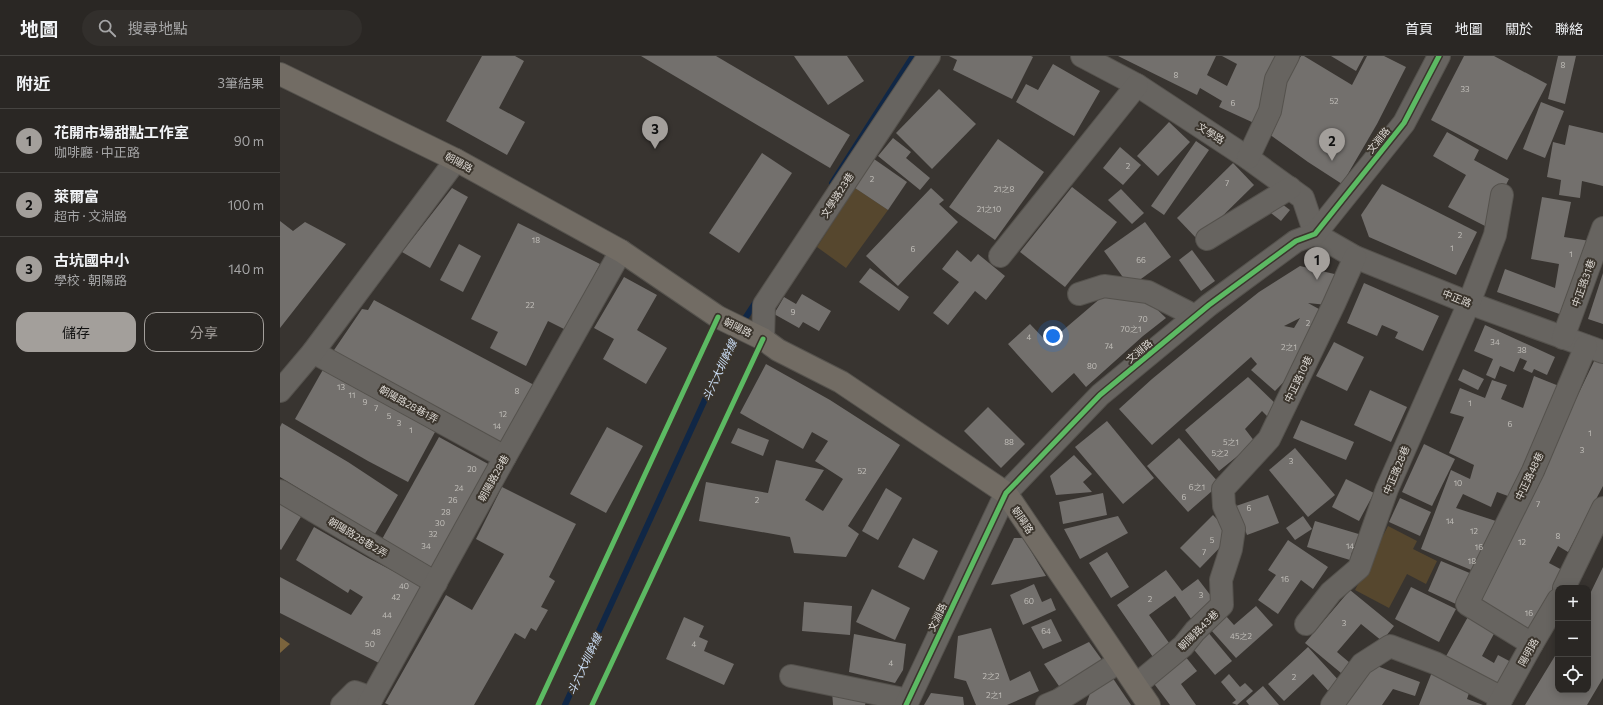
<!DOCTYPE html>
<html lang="zh-TW">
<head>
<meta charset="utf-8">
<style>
  :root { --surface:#2a2724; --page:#322f2c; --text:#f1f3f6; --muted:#a5a5a6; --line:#464441; --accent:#a39f9b }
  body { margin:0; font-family:Commissioner,"Noto Sans TC",sans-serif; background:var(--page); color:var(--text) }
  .controls { position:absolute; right:12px; bottom:12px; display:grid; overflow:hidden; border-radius:8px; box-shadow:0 2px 10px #0003 }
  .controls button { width:36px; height:36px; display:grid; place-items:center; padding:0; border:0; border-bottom:1px solid var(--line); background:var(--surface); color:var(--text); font:20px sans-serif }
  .you { position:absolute; left:773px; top:280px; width:14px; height:14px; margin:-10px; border:3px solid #fff; border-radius:50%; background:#1a73e8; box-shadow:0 0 0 6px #1a73e833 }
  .badge { display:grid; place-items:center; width:26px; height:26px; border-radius:50%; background:var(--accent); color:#111; font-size:13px; font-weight:700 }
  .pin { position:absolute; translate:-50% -33px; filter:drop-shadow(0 1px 2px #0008) }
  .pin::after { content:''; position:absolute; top:21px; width:14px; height:12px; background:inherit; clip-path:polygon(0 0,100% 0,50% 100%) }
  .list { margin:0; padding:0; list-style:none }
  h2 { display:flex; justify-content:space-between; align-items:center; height:52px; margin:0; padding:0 16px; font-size:17px }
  h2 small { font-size:13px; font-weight:400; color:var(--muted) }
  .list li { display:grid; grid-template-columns:26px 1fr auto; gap:12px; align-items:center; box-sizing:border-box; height:64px; padding:0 16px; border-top:1px solid var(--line) }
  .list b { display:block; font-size:15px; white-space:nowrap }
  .list p { margin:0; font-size:13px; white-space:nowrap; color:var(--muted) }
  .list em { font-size:13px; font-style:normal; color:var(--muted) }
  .actions { display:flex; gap:8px; padding:12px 16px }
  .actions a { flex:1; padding:9px 0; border:1px solid var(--accent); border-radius:12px; text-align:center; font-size:14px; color:var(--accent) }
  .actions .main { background:var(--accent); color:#111 }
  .icon { flex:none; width:22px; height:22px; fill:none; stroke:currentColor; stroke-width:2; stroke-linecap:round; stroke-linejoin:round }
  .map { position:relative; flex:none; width:1323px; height:649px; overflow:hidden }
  header { display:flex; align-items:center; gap:24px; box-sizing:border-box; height:56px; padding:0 20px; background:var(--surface); border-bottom:1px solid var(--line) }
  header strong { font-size:19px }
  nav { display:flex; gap:22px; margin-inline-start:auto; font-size:14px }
  .search { width:280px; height:36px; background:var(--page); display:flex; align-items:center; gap:10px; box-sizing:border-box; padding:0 14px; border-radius:22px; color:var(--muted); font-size:15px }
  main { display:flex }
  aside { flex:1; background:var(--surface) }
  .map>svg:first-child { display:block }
  .green { fill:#56472e }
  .forest { fill:#7b643d }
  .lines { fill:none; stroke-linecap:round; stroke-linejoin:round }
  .stream { stroke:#102746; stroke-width:6 }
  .building { fill:#73706d; fill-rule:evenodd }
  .minor-casing { stroke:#55524d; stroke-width:24 }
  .major-casing { stroke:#55524d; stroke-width:24 }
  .minor { stroke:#676460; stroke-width:22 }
  .major { stroke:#726c64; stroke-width:22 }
  .cycleway-casing { stroke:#3b352d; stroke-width:8 }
  .cycleway { stroke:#5cba63; stroke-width:5 }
  .labels { text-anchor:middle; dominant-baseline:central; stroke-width:4; stroke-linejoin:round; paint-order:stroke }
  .number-label { font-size:8px; fill:#c2bfba }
  .street-label { font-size:10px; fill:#ddd9d4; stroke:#3b352d }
  .water-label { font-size:11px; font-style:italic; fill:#cee1fa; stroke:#3b352d }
</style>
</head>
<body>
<header>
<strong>地圖</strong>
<div class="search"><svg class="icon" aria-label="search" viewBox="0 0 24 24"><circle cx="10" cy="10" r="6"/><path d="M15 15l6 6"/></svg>搜尋地點</div>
<nav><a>首頁</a><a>地圖</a><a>關於</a><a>聯絡</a></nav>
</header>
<main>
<aside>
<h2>附近<small>3筆結果</small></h2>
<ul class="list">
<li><span class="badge">1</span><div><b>花開市場甜點工作室</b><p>咖啡廳 · 中正路</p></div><em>90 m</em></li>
<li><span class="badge">2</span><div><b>萊爾富</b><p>超市 · 文淵路</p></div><em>100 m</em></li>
<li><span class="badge">3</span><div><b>古坑國中小</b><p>學校 · 朝陽路</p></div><em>140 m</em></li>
</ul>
<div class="actions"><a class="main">儲存</a><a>分享</a></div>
</aside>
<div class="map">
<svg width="1323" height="649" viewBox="0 0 1323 649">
  <rect width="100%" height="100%" fill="#383430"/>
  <g class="green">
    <polygon points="575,132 608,154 566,212 537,191"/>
    <polygon points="1108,470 1137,485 1133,493 1157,505 1146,528 1127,518 1109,552 1075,534"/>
  </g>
  <polygon class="forest" points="0,581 10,588 0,597"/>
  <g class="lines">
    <g class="stream">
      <polyline points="552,127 633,0"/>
      <polyline points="285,649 455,278 477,244"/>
    </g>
  </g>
  <g class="building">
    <polygon points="202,0 235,0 244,5 219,52 245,66 227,99 166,65"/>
    <polygon points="361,0 436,0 570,79 550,112"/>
    <polygon points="514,0 567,0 584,25 548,49"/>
    <polygon points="669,0 751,0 753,1 732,43 673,14 677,4"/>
    <polygon points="838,0 936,0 927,19 947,30 957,8 942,0 1001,0 984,36 974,67 939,51 942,45 920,32 917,39"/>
    <polygon points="1021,0 1024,0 1072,29 1087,0 1104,0 1126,11 1097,68 1062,128 1028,106 989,78 994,45"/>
    <polygon points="1051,0 1084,0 1076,15"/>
    <polygon points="1184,0 1214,0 1267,28 1227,104 1151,64"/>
    <polygon points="1278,0 1296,0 1285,48 1268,43"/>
    <polygon points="773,8 820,35 794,80 736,46 746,28 758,34"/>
    <polygon points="659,33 696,68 652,113 616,77"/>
    <polygon points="1261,46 1284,55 1265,102 1243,93"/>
    <polygon points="889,66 910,86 878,120 857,100"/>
    <polygon points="1289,69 1323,77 1323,130 1302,125 1300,142 1279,139 1281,124 1267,121 1273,86 1285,89"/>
    <polygon points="1167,76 1199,94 1194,104 1229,123 1205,170 1168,151 1186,119 1153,100"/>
    <polygon points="613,82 631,96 626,102 650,122 640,134 598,100"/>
    <polygon points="718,83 764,116 715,184 669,151"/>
    <polygon points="916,85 929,94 884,159 871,150"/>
    <polygon points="840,91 861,109 843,129 823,112"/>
    <polygon points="482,97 512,117 459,197 429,177"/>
    <polygon points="594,103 627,126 608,154 575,132"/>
    <polygon points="953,107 974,129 918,184 897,162"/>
    <polygon points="1102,128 1197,176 1176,219 1089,181 1081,159"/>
    <polygon points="792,131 837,166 785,231 740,196"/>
    <polygon points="172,132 188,141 150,212 122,196"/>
    <polygon points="651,132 664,144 659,148 678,166 618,230 586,200"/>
    <polygon points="841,133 864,157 852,168 828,144"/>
    <polygon points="1262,141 1291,146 1284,181 1317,186 1288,261 1217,236 1225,213 1275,232 1279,208 1251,203"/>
    <polygon points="998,145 1010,154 1001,165 986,153"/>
    <polygon points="0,165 13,175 25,166 66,188 0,272"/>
    <polygon points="865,166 891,201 850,231 824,195"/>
    <polygon points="238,167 320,208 286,274 268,265 246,310 210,292 218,276 191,263"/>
    <polygon points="179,188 201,200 183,236 160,224"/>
    <polygon points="677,194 691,206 698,198 725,220 706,244 695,235 668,269 653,257 679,226 662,213"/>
    <polygon points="912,194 935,225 921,235 899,204"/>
    <path d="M 1020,210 L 1063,220 L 1047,249 L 1028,247 L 1048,258 L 1022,307 L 995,335 L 971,314 L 977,308 L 971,301 L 872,389 L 839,353 L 872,323 L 940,267 L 979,236 ZM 1020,262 L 1014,272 L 1004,270 Z"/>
    <polygon points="590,212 629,241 619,255 579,226"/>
    <polygon points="1323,217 1323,268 1308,263"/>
    <polygon points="344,221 377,239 357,274 387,292 366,328 323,303 334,283 314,272"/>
    <polygon points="1084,227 1159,260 1143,295 1115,282 1118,276 1102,269 1097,280 1067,267"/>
    <polygon points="829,235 861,238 886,262 863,280 806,331 794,317 772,337 728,288 750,268 768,287"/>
    <polygon points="522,238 551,255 539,275 523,266 519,272 494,258 504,241 516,248"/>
    <polygon points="94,244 256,330 225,390 52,297 82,253 88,254"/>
    <polygon points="1205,269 1275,301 1267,319 1254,313 1252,317 1243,313 1247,305 1240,302 1234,316 1220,310 1215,323 1206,319 1213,303 1194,295"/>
    <polygon points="1054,286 1084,301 1067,335 1036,320"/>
    <polygon points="1318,297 1323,300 1323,430 1288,496 1278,490 1269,507 1284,515 1250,577 1194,545 1259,420"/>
    <polygon points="486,308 550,344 620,389 568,470 579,478 566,501 514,497 510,481 419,465 426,426 488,437 496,404 544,414 525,444 543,455 563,423 535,405 548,385 532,376 523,393 460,357"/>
    <polygon points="45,310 155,376 128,426 88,405 15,363"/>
    <polygon points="1183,313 1204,323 1198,334 1178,324"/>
    <polygon points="1254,320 1279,330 1241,415 1228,440 1217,436 1211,451 1183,438 1176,452 1219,466 1196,516 1141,493 1171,414 1190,423 1194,409 1169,397 1184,361 1170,357 1180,332 1205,342 1212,324 1227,329 1221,343 1243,352"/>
    <polygon points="968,321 1001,353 991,364 982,355 965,373 975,386 939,415 905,374"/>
    <polygon points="1090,334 1127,351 1111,386 1074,369"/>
    <polygon points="708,351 745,388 721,412 684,375"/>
    <polygon points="1021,364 1074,386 1066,404 1013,382"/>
    <polygon points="827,365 874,422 843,448 795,391"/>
    <polygon points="2,367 68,406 118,439 93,481 48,450 0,421 0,371"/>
    <polygon points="327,371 363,390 326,457 290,438"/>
    <polygon points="458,372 489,384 483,400 451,387"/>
    <polygon points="159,381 210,409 151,514 101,485"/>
    <polygon points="899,382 940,428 908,456 867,410"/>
    <polygon points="1144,388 1175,403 1152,450 1122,436"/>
    <polygon points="1015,392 1055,439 1028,461 989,414"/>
    <polygon points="794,399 812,418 803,426 812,436 776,439 770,420"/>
    <polygon points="1066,423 1094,437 1079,465 1052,451"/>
    <polygon points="222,431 296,468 269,521 275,525 261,551 268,554 256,575 251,572 245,583 235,577 194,649 109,649 105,647 166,539 192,554 224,498 196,483"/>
    <polygon points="606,432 622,442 598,484 582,475"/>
    <polygon points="823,437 827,459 783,468 779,446"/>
    <polygon points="988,439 999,467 967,479 956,450"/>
    <polygon points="1120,442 1151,456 1140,480 1109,466"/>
    <polygon points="0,446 22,459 1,494 0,493"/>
    <polygon points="933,459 952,479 920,512 900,492"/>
    <polygon points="838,460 848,477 800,503 784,473"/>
    <polygon points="1023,460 1032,473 1015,484 1006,472"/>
    <polygon points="1035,465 1082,479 1077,497 1072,496 1070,504 1027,491"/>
    <polygon points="34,471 88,502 144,531 99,607 0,557 0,521 71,559 83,541 70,533 68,537 16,504"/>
    <polygon points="633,482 658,495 644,524 618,511"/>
    <polygon points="734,482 743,482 766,520 711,529"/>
    <polygon points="1008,484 1048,511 1033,533 1021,524 998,558 978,544 996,519 988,514"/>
    <polygon points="827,496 849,531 831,542 809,507"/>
    <polygon points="1161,505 1192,518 1178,549 1148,535"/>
    <polygon points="1323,511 1323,622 1307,649 1245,649 1278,595 1278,634 1308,634 1308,542"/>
    <polygon points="886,514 902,535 918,523 938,549 914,567 895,540 869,559 892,591 875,604 837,549"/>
    <polygon points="754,528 762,546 771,542 776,554 743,569 730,539"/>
    <polygon points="1131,531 1176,553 1159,586 1115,563"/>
    <polygon points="592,533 630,552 615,584 576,566"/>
    <polygon points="1070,534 1114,570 1102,585 1081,568 1057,596 1076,612 1067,622 1025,587"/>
    <polygon points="524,546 572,550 570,579 522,575"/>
    <polygon points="976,550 993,569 956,602 931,574 946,560 954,569"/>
    <polygon points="1189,559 1216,574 1202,600 1214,607 1218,599 1233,607 1219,633 1165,602"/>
    <polygon points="404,561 424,570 419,581 428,585 424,595 454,608 444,629 386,603"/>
    <polygon points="771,563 782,585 763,593 751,571"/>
    <polygon points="711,572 730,625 750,615 759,635 727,649 696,649 686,625 674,622 678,580"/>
    <polygon points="927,575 952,605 935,619 910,589"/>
    <polygon points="574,578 626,588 623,614 615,627 569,616"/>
    <polygon points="809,586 825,608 783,636 764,608"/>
    <polygon points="1028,591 1062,628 1051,638 1033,618 1004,645 988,628"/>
    <polygon points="905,600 917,615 901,628 916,649 890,649 872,625"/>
    <polygon points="1089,607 1140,626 1135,640 1113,633 1102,649 1060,649"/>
    <polygon points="1152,616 1191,631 1187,643 1203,649 1139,649"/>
    <polygon points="830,618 851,649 806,649 814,626"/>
    <polygon points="949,618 960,631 965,627 973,635 957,649 952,647 956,644 941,626"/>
    <polygon points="983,630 999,649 969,649 966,645"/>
    <polygon points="552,635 587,642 585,649 553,649"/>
    <polygon points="651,637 683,641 684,649 644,649"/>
  </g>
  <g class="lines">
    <defs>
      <g id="minor">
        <polyline points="802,0 857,29 968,102 1023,142 1035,178"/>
        <polyline points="968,102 990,55 996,23 1008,0"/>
        <polyline points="1035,178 1075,201 1189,247 1323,296"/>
        <polyline points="927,183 1010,132"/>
        <polyline points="720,200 857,29"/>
        <polyline points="799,238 824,230 868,236 915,260"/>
        <polyline points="1283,282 1323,172"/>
        <polyline points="483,283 484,249 649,0"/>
        <polyline points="33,296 225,401"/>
        <polyline points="0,335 33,296 176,104"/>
        <polyline points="0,435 156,527"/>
        <polyline points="1284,532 1323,452"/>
        <polyline points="1026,568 1051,536 1079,512 1107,433 1189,247 1215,179 1222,139"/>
        <polyline points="1252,588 1187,548 1253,415 1306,290"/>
        <polyline points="511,620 628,644"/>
        <polyline points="856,629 903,590 915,575 942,549 941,524 951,493 954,473 944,450 943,433 989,383 1054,248 1075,201"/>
        <polyline points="62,649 75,636 92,642"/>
        <polyline points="88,649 225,401 341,195"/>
        <polyline points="626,649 726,437 820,339 929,249 1016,185 1035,178 1124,67 1159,0"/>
        <polyline points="767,649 779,644 839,606"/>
        <polyline points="1052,649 1082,608 1110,590 1155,607 1222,642"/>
        <polyline points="1218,649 1252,588 1278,544"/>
      </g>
      <polyline id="major" points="0,18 176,104 341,195 438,261 483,283 498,294 561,326 726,437 869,649"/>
    </defs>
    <use href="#minor" class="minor-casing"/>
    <use href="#major" class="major-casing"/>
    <use href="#minor" class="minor"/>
    <use href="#major" class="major"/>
    <defs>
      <g id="cycleway">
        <polyline points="258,649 438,261"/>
        <polyline points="312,649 483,283"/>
        <polyline points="626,649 726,437 820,339 929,249 1016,185 1035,178 1124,67 1159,0"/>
      </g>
    </defs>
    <use href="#cycleway" class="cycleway-casing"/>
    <use href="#cycleway" class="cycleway"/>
  </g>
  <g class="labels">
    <g class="number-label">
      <text x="1283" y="9">8</text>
      <text x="896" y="19">8</text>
      <text x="1185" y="33">33</text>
      <text x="1054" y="45">52</text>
      <text x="953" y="47">6</text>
      <text x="848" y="110">2</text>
      <text x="592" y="123">2</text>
      <text x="947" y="127">7</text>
      <text x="724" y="133">21之8</text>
      <text x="709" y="153">21之10</text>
      <text x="1180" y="179">2</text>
      <text x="256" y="184">18</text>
      <text x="1172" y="192">1</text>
      <text x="633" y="193">6</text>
      <text x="1291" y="198">1</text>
      <text x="861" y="204">66</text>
      <text x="250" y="249">22</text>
      <text x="513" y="256">9</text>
      <text x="863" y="263">70</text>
      <text x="1028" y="267">2</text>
      <text x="851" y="273">70之1</text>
      <text x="749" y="281">4</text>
      <text x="1215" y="286">34</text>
      <text x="829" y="290">74</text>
      <text x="1009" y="291">2之1</text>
      <text x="1242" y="294">38</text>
      <text x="812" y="310">80</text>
      <text x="61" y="331">13</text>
      <text x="237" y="335">8</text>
      <text x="72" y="339">11</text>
      <text x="85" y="346">9</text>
      <text x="1190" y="347">1</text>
      <text x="96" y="352">7</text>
      <text x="223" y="358">12</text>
      <text x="109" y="360">5</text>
      <text x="119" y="367">3</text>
      <text x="1230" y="368">6</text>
      <text x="217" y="370">14</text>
      <text x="131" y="374">1</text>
      <text x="1310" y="377">1</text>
      <text x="729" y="386">88</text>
      <text x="951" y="386">5之1</text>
      <text x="1302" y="394">3</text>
      <text x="940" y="397">5之2</text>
      <text x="1011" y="405">3</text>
      <text x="192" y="413">20</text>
      <text x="582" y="415">52</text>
      <text x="1178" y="427">10</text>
      <text x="917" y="431">6之1</text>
      <text x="179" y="432">24</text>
      <text x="904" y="441">6</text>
      <text x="173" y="444">26</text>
      <text x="477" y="444">2</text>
      <text x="1258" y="448">7</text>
      <text x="969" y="452">6</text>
      <text x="166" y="456">28</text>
      <text x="1170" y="465">14</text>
      <text x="160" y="467">30</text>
      <text x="1194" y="475">12</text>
      <text x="153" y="478">32</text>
      <text x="1278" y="480">8</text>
      <text x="932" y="484">5</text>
      <text x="1242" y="486">12</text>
      <text x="146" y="490">34</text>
      <text x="1070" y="490">14</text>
      <text x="1199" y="491">16</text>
      <text x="924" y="496">7</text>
      <text x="1192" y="505">18</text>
      <text x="1005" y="523">16</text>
      <text x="124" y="530">40</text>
      <text x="921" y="539">3</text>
      <text x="116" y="541">42</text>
      <text x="870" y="543">2</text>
      <text x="749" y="545">60</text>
      <text x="1249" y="557">16</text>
      <text x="107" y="559">44</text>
      <text x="1064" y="567">3</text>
      <text x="766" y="575">64</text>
      <text x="96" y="576">48</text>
      <text x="961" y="580">45之2</text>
      <text x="90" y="588">50</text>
      <text x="414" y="588">4</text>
      <text x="611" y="607">4</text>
      <text x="711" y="620">2之2</text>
      <text x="1014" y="621">2</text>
      <text x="714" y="639">2之1</text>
    </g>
    <g class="street-label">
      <text transform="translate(931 77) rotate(33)">文學路</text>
      <text transform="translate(1098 84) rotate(-51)">文淵路</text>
      <text transform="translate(179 106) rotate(28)">朝陽路</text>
      <text transform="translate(557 139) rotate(-57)">文學路23巷</text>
      <text transform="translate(1303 227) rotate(-70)">中正路31巷</text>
      <text transform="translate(1177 242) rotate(22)">中正路</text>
      <text transform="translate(458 271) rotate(26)">朝陽路</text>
      <text transform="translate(859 295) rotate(-40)">文淵路</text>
      <text transform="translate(1018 323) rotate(-64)">中正路10巷</text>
      <text transform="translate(129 348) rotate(29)">朝陽路28巷1弄</text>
      <text transform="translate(1116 414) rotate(-67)">中正路28巷</text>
      <text transform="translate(1249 420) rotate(-65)">中正路48巷</text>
      <text transform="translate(213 422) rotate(-61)">朝陽路28巷</text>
      <text transform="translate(743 464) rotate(56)">朝陽路</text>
      <text transform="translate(78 481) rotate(31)">朝陽路28巷2弄</text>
      <text transform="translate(657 561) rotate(-65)">文淵路</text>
      <text transform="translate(918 574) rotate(-45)">朝陽路43巷</text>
      <text transform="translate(1248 596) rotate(-61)">陽明路</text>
    </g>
    <g class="water-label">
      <text transform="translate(439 314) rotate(-65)">斗六大圳幹線</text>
      <text transform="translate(304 608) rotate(-65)">斗六大圳幹線</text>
    </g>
  </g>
</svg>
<div class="controls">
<button>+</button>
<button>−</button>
<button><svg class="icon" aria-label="locate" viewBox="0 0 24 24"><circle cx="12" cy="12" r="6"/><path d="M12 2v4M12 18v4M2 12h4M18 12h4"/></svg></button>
</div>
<div class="you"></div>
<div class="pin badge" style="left:1037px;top:224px">1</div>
<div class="pin badge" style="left:1052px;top:105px">2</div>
<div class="pin badge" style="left:375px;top:93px">3</div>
</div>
</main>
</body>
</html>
